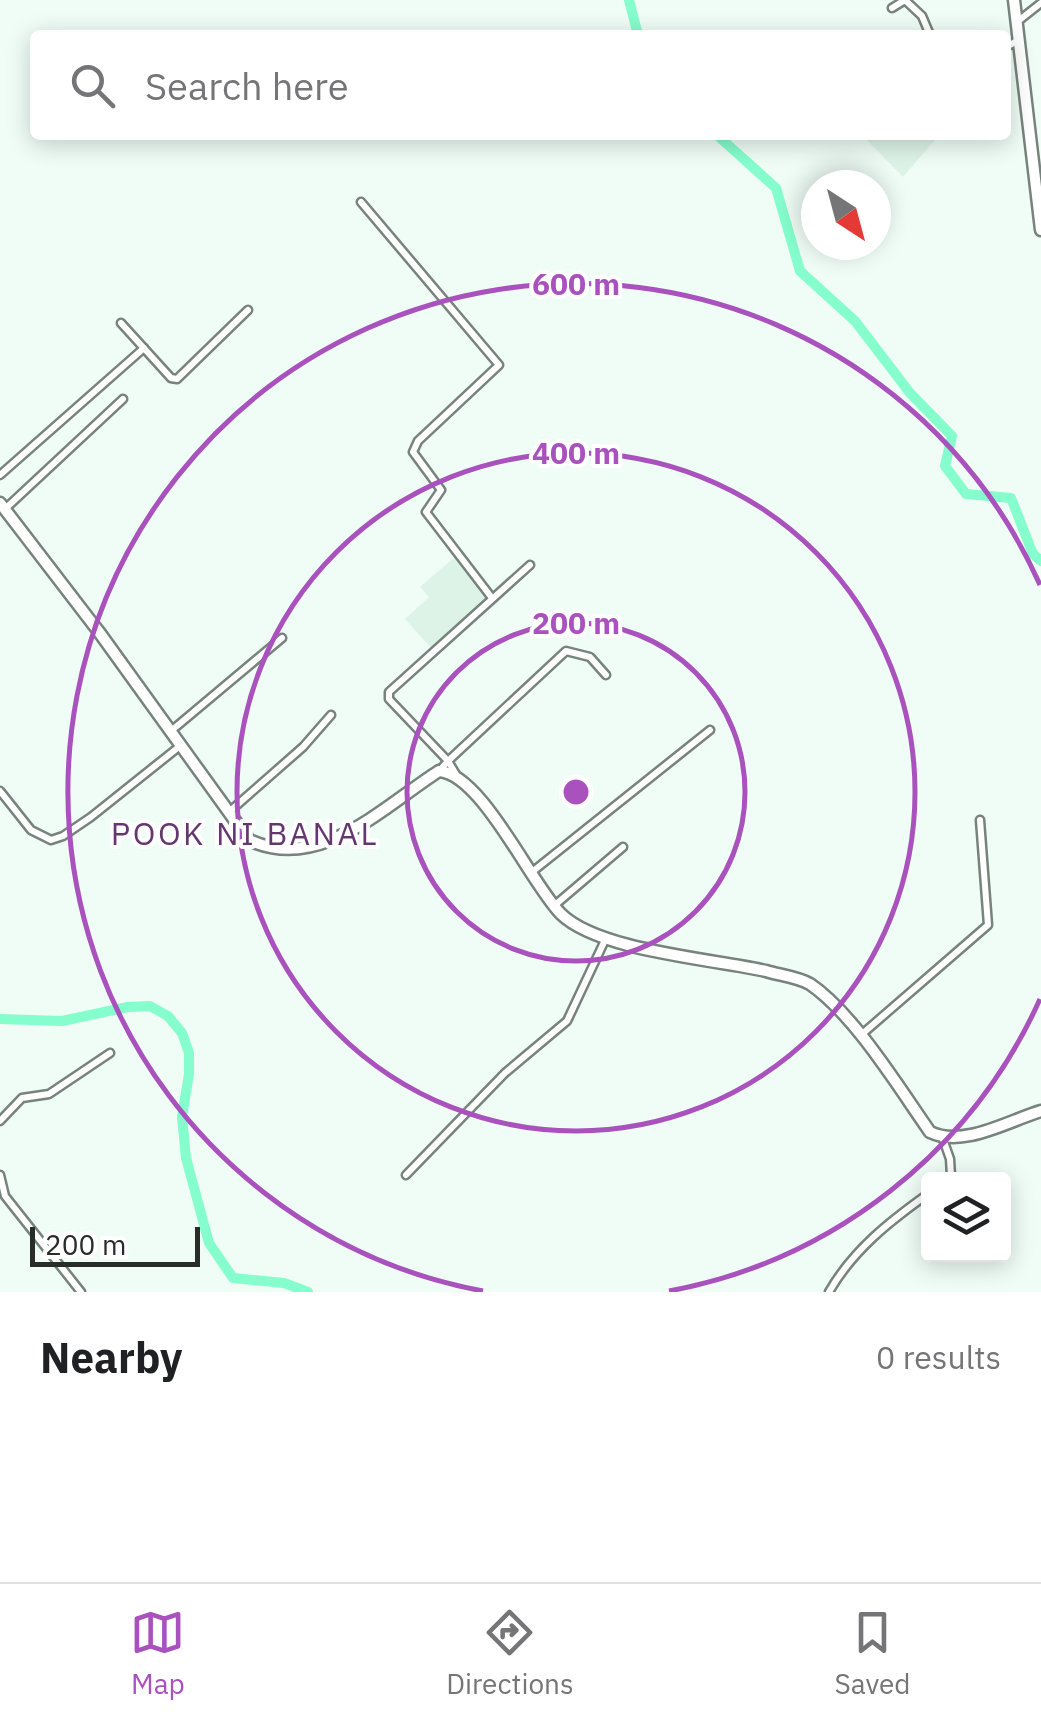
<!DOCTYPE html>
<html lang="en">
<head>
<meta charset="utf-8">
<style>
  :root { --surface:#fff; --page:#f2f2f2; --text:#202124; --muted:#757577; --line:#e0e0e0; --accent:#a951bd }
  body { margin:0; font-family:"IBM Plex Sans",sans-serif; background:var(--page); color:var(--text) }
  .controls { position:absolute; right:30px; bottom:30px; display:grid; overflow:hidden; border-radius:10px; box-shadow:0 5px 25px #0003 }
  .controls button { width:90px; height:90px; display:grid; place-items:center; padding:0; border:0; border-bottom:2px solid var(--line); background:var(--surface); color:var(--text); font:50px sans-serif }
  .compass { position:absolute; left:801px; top:170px; width:90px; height:90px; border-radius:50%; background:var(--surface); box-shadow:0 5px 25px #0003; rotate:144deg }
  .scale { position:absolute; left:30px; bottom:25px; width:170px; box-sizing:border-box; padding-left:10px; border:5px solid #282d2a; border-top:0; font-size:28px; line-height:35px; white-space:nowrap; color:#282d2a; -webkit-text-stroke:8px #fff; paint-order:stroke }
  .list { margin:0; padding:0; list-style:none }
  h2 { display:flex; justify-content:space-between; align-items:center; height:130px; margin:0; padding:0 40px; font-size:42px }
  h2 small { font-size:32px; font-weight:400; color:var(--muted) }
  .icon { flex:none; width:55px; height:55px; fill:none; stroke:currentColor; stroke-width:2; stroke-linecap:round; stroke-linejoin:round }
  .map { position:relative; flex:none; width:1041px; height:1292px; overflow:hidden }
  .search { position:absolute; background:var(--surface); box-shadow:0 5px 25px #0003; left:30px; right:30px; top:30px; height:110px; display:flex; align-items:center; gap:25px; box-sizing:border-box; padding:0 35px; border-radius:10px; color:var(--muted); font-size:38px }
  .sheet { height:290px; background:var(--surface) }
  nav { display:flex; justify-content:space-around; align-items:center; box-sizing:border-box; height:140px; border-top:2px solid var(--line); background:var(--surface); font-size:28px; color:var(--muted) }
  nav a { display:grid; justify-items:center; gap:5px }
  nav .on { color:var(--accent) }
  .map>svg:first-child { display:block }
  .built { fill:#ddf3e8 }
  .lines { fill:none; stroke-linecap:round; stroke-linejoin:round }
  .river { stroke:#85fdcc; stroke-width:10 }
  .street-casing { stroke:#77837d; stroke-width:11 }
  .secondary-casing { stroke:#77837d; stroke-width:15 }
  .street { stroke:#fff; stroke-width:6 }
  .secondary { stroke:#fff; stroke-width:10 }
  .ring { fill:none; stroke:#a951bd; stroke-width:5 }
  .labels { text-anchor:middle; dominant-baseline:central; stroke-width:8; stroke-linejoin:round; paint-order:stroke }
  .quarter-label { font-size:32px; letter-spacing:2.5px; fill:#64386e; stroke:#fff }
  .centre { fill:#a951bd; stroke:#fff; stroke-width:5 }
  .ring-label { font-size:30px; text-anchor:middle; font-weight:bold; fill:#a951bd; stroke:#fff; stroke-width:8; stroke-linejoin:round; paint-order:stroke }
</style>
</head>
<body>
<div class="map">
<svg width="1041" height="1292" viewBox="0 0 1041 1292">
  <rect width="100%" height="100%" fill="#effdf6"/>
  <g class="built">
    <polygon points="862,135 939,135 903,177"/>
    <polygon points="457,555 490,598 432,649 405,619 429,597 420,587"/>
  </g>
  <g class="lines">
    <g class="river">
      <polyline points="629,0 638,35"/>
      <polyline points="717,135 776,188 800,271 855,321 910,393 952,436 945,466 966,494 1011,498 1033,554 1041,561"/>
      <polyline points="0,1019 62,1021 128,1007 150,1006 168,1016 182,1033 189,1053 189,1074 182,1117 186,1158 209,1243 233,1278 284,1283 308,1292"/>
    </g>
    <defs>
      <g id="street">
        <polyline points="892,8 905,0 922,16 930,35"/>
        <polyline points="1017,22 1041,3"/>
        <polyline points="1006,47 1019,40"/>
        <polyline points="361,202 499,365 418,441 413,452 441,490 426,512 492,598"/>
        <polyline points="121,323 171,378 177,379 248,310"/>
        <polyline points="0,475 144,348"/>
        <polyline points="5,509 123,399"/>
        <polyline points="171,731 282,638"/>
        <polyline points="440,770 448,761 389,699 389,692 530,565"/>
        <polyline points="457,776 448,761 566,651 590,657 606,675"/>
        <polyline points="0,791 31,830 51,840 63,836 91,817 180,746"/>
        <polyline points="229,812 303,747 331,715"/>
        <polyline points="532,872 710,730"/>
        <polyline points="555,905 623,847"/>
        <polyline points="861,1035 988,925 980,820"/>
        <polyline points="0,1121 22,1098 49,1094 110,1053"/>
        <polyline points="943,1139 950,1159 951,1176 947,1180"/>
        <polyline points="0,1175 5,1196 81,1292"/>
        <polyline points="406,1175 505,1073 567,1021 606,938"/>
        <path d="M 829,1292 C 853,1250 890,1221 928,1194"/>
      </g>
      <g id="secondary">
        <polyline points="1014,0 1041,230"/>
        <path d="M 0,503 L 99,632 L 249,840 C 320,873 384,806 439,771 C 482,774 531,884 561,914 C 599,951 713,959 766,971 C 779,975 798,977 810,984 C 854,1014 899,1088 930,1132 C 963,1148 1008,1121 1041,1111"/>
      </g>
    </defs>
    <use href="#street" class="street-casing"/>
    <use href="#secondary" class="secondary-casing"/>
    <use href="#street" class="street"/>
    <use href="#secondary" class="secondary"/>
  </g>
  <g class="ring">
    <circle cx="576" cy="792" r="169"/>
    <circle cx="576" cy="792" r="339"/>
    <path d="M1040 999A508 508 0 0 1 669 1291M483 1291A508 508 0 1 1 1040 585"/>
  </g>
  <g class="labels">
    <g class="quarter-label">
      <text x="245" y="833">POOK NI BANAL</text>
    </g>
  </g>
  <circle cx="576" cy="792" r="15" class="centre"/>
  <g class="ring-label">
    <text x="576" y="295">600 m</text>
    <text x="576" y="464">400 m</text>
    <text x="576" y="634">200 m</text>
  </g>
</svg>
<div class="controls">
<button><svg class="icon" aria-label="layers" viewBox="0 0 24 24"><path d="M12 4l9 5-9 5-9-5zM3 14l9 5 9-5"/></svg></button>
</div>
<svg class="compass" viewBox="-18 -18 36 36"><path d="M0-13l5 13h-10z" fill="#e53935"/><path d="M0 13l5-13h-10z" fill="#757577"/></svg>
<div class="scale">200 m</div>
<div class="search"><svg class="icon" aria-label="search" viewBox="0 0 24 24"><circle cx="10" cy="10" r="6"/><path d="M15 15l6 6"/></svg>Search here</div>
</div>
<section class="sheet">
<h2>Nearby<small>0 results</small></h2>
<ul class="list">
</ul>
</section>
<nav>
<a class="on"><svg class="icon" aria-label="map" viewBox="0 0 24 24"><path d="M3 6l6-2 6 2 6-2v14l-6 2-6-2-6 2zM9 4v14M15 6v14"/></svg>Map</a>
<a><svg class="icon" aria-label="directions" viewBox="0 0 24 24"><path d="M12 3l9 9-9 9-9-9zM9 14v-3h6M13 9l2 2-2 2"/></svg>Directions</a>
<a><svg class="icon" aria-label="saved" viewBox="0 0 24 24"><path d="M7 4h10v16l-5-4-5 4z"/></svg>Saved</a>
</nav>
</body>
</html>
